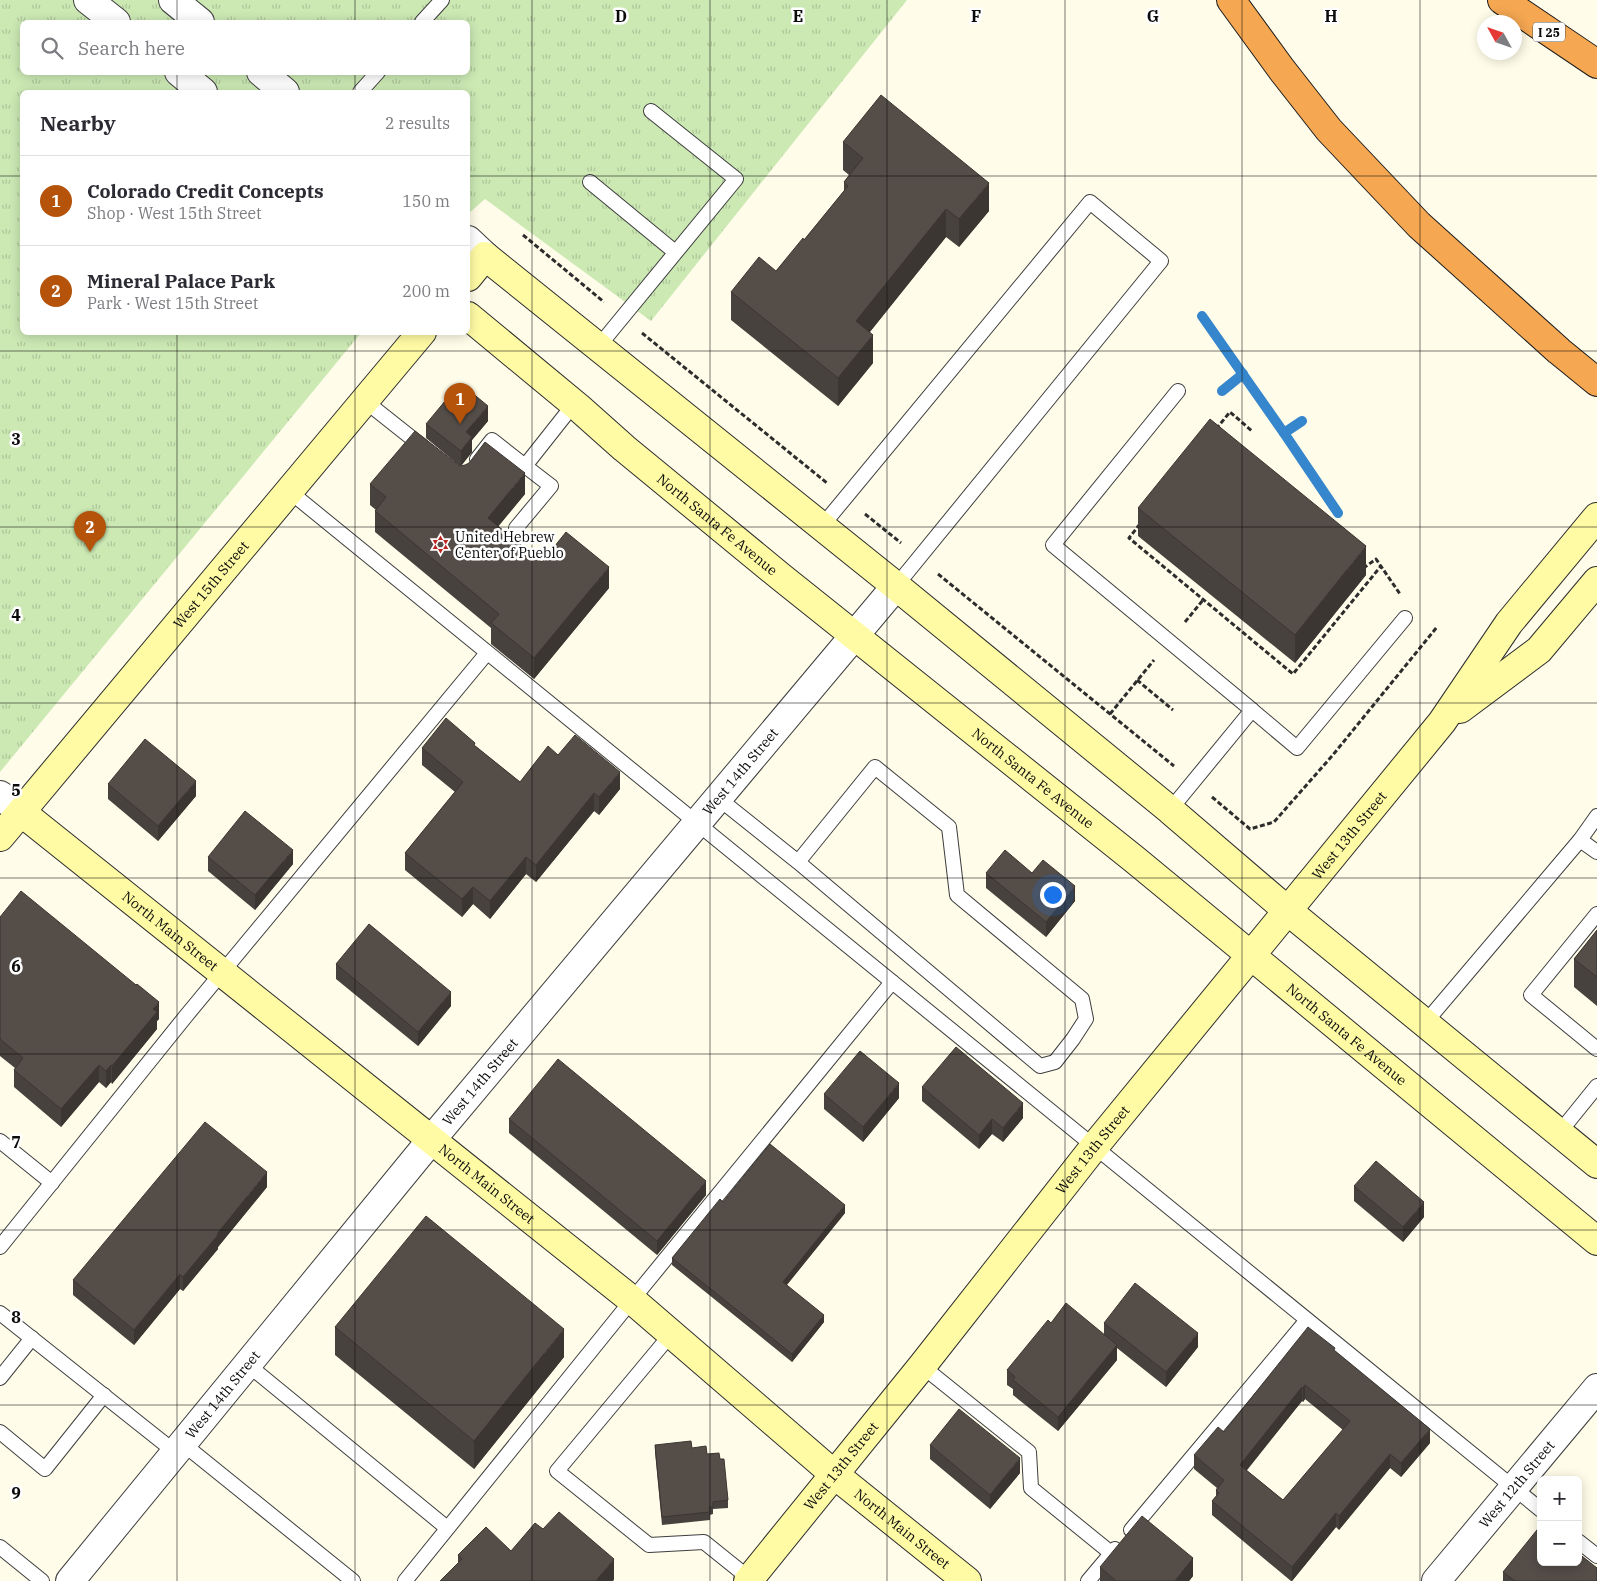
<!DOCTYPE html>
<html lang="en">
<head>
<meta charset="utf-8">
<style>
  :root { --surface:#fff; --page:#f2f2f3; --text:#2b2b33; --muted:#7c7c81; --line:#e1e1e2; --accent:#b45309 }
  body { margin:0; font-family:"IBM Plex Serif",serif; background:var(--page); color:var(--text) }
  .controls { position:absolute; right:15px; bottom:15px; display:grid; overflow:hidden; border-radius:8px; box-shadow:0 2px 12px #0003 }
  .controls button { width:45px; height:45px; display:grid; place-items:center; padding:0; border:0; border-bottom:1px solid var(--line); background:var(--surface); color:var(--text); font:25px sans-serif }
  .compass { position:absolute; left:1477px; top:15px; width:45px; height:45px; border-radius:50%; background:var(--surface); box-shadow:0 2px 12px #0003; rotate:310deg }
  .you { position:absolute; left:1052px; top:894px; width:18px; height:18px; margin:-12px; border:4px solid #fff; border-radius:50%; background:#1a73e8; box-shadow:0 0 0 8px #1a73e833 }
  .badge { display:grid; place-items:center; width:32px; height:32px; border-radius:50%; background:var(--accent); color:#fff; font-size:16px; font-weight:700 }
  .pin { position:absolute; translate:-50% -41px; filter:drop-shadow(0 1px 2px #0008) }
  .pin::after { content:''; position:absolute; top:26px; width:18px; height:15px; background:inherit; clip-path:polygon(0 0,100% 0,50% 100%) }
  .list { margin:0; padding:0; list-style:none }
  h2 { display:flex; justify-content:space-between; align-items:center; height:65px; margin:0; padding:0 20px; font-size:21px }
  h2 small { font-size:16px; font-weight:400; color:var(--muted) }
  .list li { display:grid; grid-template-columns:32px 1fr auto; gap:15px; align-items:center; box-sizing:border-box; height:90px; padding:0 20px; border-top:1px solid var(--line) }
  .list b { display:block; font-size:19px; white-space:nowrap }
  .list p { margin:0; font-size:16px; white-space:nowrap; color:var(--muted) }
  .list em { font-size:16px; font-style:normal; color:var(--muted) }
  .icon { flex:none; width:28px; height:28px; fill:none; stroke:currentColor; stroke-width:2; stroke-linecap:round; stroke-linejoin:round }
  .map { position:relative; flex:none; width:1597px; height:1581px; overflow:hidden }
  .search { position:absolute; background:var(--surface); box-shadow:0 2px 12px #0003; left:20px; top:20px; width:450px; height:55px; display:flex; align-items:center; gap:12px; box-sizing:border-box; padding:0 18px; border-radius:8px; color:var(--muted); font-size:19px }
  .panel { position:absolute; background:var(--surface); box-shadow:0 2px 12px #0003; left:20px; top:90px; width:450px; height:245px; border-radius:8px }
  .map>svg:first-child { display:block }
  .park { fill:url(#park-tufts); fill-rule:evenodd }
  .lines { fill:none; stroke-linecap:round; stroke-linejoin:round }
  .stream { stroke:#3586cd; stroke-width:10 }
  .lane-casing { stroke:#3e3e3e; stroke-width:16 }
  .street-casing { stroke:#3e3e3e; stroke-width:30 }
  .secondary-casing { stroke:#2d2d2d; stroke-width:30 }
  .highway-casing { stroke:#1c1c1c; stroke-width:30 }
  .path { stroke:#2d2d2d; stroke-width:3; stroke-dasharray:5 2.5; stroke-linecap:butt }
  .lane { stroke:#fff; stroke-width:14 }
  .street { stroke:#fff; stroke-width:28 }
  .secondary { stroke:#fffba4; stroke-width:28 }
  .highway { stroke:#f5a751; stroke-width:28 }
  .wall { fill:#48423e; fill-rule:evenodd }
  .shaded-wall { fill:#3b3632 }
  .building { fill:#544d48; stroke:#3b3632; fill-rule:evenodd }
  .grid { fill:none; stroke:#0b0b0b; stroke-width:1; stroke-opacity:0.55 }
  .labels { text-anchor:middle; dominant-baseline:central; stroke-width:5; stroke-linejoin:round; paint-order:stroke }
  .shield { fill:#fff; stroke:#545454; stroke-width:1 }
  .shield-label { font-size:12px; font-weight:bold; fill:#0b0b0b }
  .street-label { font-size:14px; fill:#0b0b0b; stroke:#fff }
  .poi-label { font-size:14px; fill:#0b0b0b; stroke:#fff; text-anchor:start }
  .grid-label { font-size:16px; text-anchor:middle; font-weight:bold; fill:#0b0b0b; stroke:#fff; stroke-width:5; stroke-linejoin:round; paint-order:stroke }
</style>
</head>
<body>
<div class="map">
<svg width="1597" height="1581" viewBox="0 0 1597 1581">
  <defs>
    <pattern id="park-tufts" width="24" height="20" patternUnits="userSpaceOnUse" patternTransform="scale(1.25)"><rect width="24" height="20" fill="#cce9b4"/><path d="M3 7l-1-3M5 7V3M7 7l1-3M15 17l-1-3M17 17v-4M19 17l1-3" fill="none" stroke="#aec699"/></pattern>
  </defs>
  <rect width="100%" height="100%" fill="#fffce9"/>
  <path class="park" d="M 0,0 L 907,0 L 651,321 L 485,199 L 468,214 L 468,92 L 22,92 L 22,332 L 361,333 L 0,772 ZM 22,22 L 468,22 L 468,72 L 22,72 Z"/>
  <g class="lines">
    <g class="stream">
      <polyline points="1202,316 1284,433 1302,421"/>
      <polyline points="1222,391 1243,374"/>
      <polyline points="1284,433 1338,513"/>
    </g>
    <defs>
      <g id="lane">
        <polyline points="422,22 442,0"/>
        <polyline points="360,92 378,72"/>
        <polyline points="590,182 675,252"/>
        <polyline points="598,347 736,179 651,111"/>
        <polyline points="1178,391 1053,545 1252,710"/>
        <polyline points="365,401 423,447"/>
        <polyline points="477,459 492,440 525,466 574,404"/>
        <polyline points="289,491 1541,1510"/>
        <polyline points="822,526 1090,202 1161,261 896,586"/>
        <polyline points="516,528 551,486 525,466"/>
        <polyline points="718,798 798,862 875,767 949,827 957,895 1082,999 1086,1019 1073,1039 1055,1062 1040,1066 798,862"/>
        <polyline points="1170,810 1252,710 1297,748 1405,618"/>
        <polyline points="1580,840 1597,852"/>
        <polyline points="1597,914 1531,995 1597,1049"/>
        <polyline points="1425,1023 1580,840 1597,816"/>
        <polyline points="1559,1133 1597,1086"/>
        <polyline points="0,1141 52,1183"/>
        <polyline points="0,1247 186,1016 487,653"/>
        <polyline points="0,1313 175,1452"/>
        <polyline points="672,1333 557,1471 649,1545 704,1542 750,1579"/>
        <polyline points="247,1364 447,1528"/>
        <polyline points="922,1366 1029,1452 1031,1488 1111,1553"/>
        <polyline points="0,1378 32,1338"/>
        <polyline points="0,1432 45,1469 104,1395"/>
        <polyline points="182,1443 353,1581"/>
        <polyline points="1131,1530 1307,1320"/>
        <polyline points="1578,1541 1597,1556"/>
        <polyline points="0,1547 42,1581"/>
        <polyline points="405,1581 632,1300 892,982"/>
        <polyline points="1088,1581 1115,1549"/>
      </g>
      <g id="street">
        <polyline points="88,0 116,22"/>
        <polyline points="173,0 200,22"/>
        <polyline points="179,72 203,92"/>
        <polyline points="261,72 285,92"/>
        <polyline points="468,240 485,256"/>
        <polyline points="0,795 21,812"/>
        <path id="s1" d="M 70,1581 L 432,1139 L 896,586"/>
        <path id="s2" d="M 1436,1581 L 1597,1388"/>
      </g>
      <g id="secondary">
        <polyline points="468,277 485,256 896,586 1170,810 1288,911 1597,1164"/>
        <path id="s3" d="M 468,316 L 578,407 L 624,448 L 781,577 L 1134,859 L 1597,1241"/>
        <polyline points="1460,709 1539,650 1597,581"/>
        <path id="s4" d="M 21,812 L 632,1300 L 835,1475 L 967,1581"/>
        <path id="s5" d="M 0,837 L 422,332"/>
        <path id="s6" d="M 748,1581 L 922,1366 L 1094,1147 L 1442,722 L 1509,623 L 1597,517"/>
      </g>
      <g id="highway">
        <polyline points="1231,0 1282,70 1329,130 1419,225 1559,351 1597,382"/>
        <polyline points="1502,0 1597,64"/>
      </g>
    </defs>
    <use href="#lane" class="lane-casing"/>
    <use href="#street" class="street-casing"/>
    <use href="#secondary" class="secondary-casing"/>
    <use href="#highway" class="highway-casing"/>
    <g class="path">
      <polyline points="523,235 604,302"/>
      <polyline points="642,333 827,483"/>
      <polyline points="1216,429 1230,412 1252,431"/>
      <polyline points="865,514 901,543"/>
      <polyline points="1140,524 1129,538 1293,674 1381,566"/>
      <polyline points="1363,566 1365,567 1376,559 1400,594"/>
      <polyline points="938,574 1174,766"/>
      <polyline points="1185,622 1203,600"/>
      <polyline points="1137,680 1173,710"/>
      <polyline points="1110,714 1154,660"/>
      <polyline points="1212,797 1250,829 1274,822 1332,756 1437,627"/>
    </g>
    <use href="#lane" class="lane"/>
    <use href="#street" class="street"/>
    <use href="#secondary" class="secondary"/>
    <use href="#highway" class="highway"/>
  </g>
  <g class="wall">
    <polygon points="843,142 989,211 959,247 946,237 870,332 873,363 838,406 731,320 731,292 776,271 804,240 844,191 844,182 849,175 843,170"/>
    <polygon points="488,421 472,440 472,452 461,466 525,494 498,526 542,562 609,588 534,679 491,644 491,628 375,532 375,511 376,510 370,505 370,484 460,466 426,438 426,424"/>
    <polygon points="1138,508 1366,575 1295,663 1138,536"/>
    <polygon points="475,746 520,782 558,755 620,789 599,815 594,811 536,882 526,874 490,919 473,904 462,917 405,870 405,853 455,792 422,765 422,748"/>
    <polygon points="108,784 196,796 158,841 108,799"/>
    <polygon points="208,857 293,864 255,910 208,871"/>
    <polygon points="986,873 1032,873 1075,901 1046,937 986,888"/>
    <polygon points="0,917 159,1019 157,1021 157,1029 112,1084 111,1082 106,1088 99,1082 61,1127 14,1087 14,1070 15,1068 0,1056"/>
    <polygon points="1597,930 1597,1006 1574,987 1574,959"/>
    <polygon points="336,964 451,1006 418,1046 336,979"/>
    <polygon points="922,1087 1023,1118 1003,1142 992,1134 979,1149 922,1101"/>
    <polygon points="824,1094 899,1098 863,1142 824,1109"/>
    <polygon points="509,1119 706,1195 657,1255 509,1133"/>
    <polygon points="1354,1186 1424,1217 1403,1242 1354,1201"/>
    <polygon points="267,1187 218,1247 218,1249 183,1291 180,1289 134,1345 73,1295 73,1280"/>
    <polygon points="723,1202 845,1213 787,1285 824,1322 792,1362 672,1265 672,1258"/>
    <polygon points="1051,1323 1104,1335 1104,1323 1198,1347 1166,1387 1117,1348 1117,1360 1058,1431 1013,1395 1013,1389 1007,1385 1007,1370"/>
    <polygon points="335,1327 564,1357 474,1469 335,1355"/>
    <path d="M 1335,1352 L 1430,1443 L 1401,1477 L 1390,1468 L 1339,1530 L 1336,1527 L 1292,1581 L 1291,1581 L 1212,1515 L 1212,1501 L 1216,1496 L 1216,1490 L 1217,1488 L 1194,1469 L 1194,1455 L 1224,1432 ZM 1305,1399 L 1343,1430 L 1283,1500 L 1246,1470 L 1302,1401 L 1303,1402 Z"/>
    <polygon points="655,1445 692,1448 720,1459 728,1500 728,1508 713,1509 713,1514 710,1515 710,1520 662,1525 655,1452"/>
    <polygon points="930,1445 1020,1473 990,1509 930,1459"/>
    <polygon points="543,1529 614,1579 613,1581 440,1581 458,1563 458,1555 511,1551"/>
    <polygon points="1100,1567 1193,1576 1189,1581 1100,1581"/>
    <polygon points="1503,1572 1597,1581 1503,1581"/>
  </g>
  <g class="shaded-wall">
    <polygon points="989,183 989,211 959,247 959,219"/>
    <polygon points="946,209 946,237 856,349 856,321"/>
    <polygon points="873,335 873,363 838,406 838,378"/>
    <polygon points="488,406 488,421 472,440 472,452 461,466 461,451 466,432"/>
    <polygon points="525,473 525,494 488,539 488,518"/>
    <polygon points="1366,546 1366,575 1295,663 1295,635"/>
    <polygon points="609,567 609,588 534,679 534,658"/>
    <polygon points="620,772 620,789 599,815 599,797"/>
    <polygon points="196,781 196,796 158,841 158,826"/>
    <polygon points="594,793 594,811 536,882 536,865"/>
    <polygon points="293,850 293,864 255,910 255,895"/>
    <polygon points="526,857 526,874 490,919 490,901"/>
    <polygon points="1075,886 1075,901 1046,937 1046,922"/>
    <polygon points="473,887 473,904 462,917 462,899"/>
    <polygon points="451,992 451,1006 418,1046 418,1032"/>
    <polygon points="159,1002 159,1019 157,1021 157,1029 112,1084 112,1066 153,1009"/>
    <polygon points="99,1065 99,1082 61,1127 61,1109"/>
    <polygon points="111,1065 111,1082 106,1088 106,1071"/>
    <polygon points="899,1083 899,1098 863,1142 863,1127"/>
    <polygon points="1023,1103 1023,1118 1003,1142 1003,1128"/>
    <polygon points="992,1119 992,1134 979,1149 979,1135"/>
    <polygon points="267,1172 267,1187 218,1247 218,1249 183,1291 183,1277 217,1234"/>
    <polygon points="706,1181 706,1195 657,1255 657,1241"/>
    <polygon points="1424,1202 1424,1217 1403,1242 1403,1227"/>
    <polygon points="845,1205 845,1213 783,1289 783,1282"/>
    <polygon points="180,1274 180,1289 134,1345 134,1330"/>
    <polygon points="824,1315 824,1322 792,1362 792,1354"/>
    <polygon points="564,1329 564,1357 474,1469 474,1441"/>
    <polygon points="1198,1333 1198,1347 1166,1387 1166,1372"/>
    <polygon points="1117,1345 1117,1360 1058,1431 1058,1417"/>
    <polygon points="1305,1385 1305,1399 1303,1402 1303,1388"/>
    <polygon points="1302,1387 1302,1401 1240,1479 1240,1465"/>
    <polygon points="1430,1429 1430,1443 1401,1477 1401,1463"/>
    <polygon points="1390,1454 1390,1468 1339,1530 1339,1516"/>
    <polygon points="1020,1458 1020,1473 990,1509 990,1495"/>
    <polygon points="1336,1513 1336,1527 1292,1581 1292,1567"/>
    <polygon points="1193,1558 1193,1576 1189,1581 1174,1581"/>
    <polygon points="614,1559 614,1579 613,1581 596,1581"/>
  </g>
  <g class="building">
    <polygon points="881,95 989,183 959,219 946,209 856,321 873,335 838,378 731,292 759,257 776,271 803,238 804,240 848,186 844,182 863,158 843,142"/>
    <polygon points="460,383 488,406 466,432 472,437 461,451 426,424"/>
    <polygon points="1210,419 1366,546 1295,635 1138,508"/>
    <polygon points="415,431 460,466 465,465 469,463 485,442 525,473 488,518 542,562 566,532 609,567 534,658 491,623 499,614 375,511 386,497 370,484"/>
    <polygon points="446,718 475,743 474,745 520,782 548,746 558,755 575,735 620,772 599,797 594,793 536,865 526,857 490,901 473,887 462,899 405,853 463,782 422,748"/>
    <polygon points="145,739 196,781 158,826 108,784"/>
    <polygon points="245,811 293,850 255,895 208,857"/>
    <polygon points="1005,850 1032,873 1043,860 1075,886 1046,922 986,873"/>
    <polygon points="21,891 136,985 137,984 159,1002 153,1009 157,1012 112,1066 111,1065 106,1071 99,1065 61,1109 14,1070 23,1058 0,1039 0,917"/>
    <polygon points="369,924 451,992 418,1032 336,964"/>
    <polygon points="1597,930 1597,977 1574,959"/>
    <polygon points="956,1047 1023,1103 1003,1128 992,1119 979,1135 922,1087"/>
    <polygon points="860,1051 899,1083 863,1127 824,1094"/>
    <polygon points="558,1059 706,1181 657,1241 509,1119"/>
    <polygon points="205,1122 267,1172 217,1234 218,1235 183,1277 180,1274 134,1330 73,1280"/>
    <polygon points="770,1144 845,1205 783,1282 824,1315 792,1354 672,1258 720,1199 723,1202"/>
    <polygon points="1376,1161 1424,1202 1403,1227 1354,1186"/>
    <polygon points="426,1216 564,1329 474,1441 335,1327"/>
    <polygon points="1135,1283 1198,1333 1166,1372 1104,1323"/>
    <polygon points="1066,1303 1117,1345 1058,1417 1013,1380 1015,1377 1007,1370 1048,1320 1051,1323"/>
    <path d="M 1308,1327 L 1335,1348 L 1334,1350 L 1430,1429 L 1401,1463 L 1390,1454 L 1339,1516 L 1336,1513 L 1292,1567 L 1212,1501 L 1219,1493 L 1216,1490 L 1224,1480 L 1194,1455 L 1218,1427 L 1224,1432 ZM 1305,1385 L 1350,1421 L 1283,1500 L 1240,1465 L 1302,1387 L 1303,1388 Z"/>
    <polygon points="959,1409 1020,1458 990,1495 930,1445"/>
    <polygon points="691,1441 692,1448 706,1446 707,1454 719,1453 720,1459 724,1459 728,1500 713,1502 713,1507 709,1507 710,1512 662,1517 655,1445"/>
    <polygon points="559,1512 614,1559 596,1581 440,1581 462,1559 458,1555 486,1527 511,1551 535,1523 543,1529"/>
    <polygon points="1142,1516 1193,1558 1175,1581 1116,1581 1100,1567"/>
    <polygon points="1541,1525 1541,1562 1578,1562 1578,1553 1597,1568 1597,1581 1515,1581 1503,1572"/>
  </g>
  <path class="grid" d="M 177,0 L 177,22M 355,0 L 355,22M 532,0 L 532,1581M 710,0 L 710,1581M 887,0 L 887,1581M 1065,0 L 1065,1581M 1242,0 L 1242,1581M 1420,0 L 1420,1581M 177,72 L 177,92M 355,72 L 355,92M 0,176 L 22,176M 468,176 L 1597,176M 177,332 L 177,1581M 355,332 L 355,1581M 0,351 L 1597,351M 0,527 L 1597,527M 0,703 L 1597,703M 0,878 L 1597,878M 0,1054 L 1597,1054M 0,1230 L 1597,1230M 0,1405 L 1597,1405"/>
  <defs>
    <symbol id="synagogue-bare" viewBox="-9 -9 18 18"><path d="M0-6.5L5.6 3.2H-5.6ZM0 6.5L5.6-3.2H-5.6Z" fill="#bb2723" stroke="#fff" stroke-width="2.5" paint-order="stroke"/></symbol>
  </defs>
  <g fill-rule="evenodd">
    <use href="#synagogue-bare" x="428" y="532" width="25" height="25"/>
  </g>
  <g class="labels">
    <rect class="shield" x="1533" y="22.5" width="32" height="19" rx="4"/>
    <g class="shield-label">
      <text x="1549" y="32">I 25</text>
    </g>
    <g class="street-label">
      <text stroke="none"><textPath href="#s3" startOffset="325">North Santa Fe Avenue</textPath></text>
      <text stroke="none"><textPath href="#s5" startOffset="329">West 15th Street</textPath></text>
      <text stroke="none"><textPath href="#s1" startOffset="1051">West 14th Street</textPath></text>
      <text stroke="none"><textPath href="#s3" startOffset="730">North Santa Fe Avenue</textPath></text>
      <text stroke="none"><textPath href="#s6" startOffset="958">West 13th Street</textPath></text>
      <text stroke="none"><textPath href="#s4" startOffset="191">North Main Street</textPath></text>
      <text stroke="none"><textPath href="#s3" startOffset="1135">North Santa Fe Avenue</textPath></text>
      <text stroke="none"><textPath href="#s1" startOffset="646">West 14th Street</textPath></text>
      <text stroke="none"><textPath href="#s6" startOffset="552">West 13th Street</textPath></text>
      <text stroke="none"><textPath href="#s4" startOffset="596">North Main Street</textPath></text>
      <text stroke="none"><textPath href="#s1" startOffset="241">West 14th Street</textPath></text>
      <text stroke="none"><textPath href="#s6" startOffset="148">West 13th Street</textPath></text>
      <text stroke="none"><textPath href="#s2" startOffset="126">West 12th Street</textPath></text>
      <text stroke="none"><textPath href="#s4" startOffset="1136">North Main Street</textPath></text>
    </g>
    <g class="poi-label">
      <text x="455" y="537">United Hebrew<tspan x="455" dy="16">Center of Pueblo</tspan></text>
    </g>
  </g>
  <g class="grid-label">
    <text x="621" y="22">D</text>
    <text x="798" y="22">E</text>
    <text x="976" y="22">F</text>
    <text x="1153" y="22">G</text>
    <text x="1331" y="22">H</text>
    <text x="16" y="445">3</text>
    <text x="16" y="621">4</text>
    <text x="16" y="796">5</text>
    <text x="16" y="972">6</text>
    <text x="16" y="1148">7</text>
    <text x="16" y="1323">8</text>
    <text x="16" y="1499">9</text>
  </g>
</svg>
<div class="controls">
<button>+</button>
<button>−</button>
</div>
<svg class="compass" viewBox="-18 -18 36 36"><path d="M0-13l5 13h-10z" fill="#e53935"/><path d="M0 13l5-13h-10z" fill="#7c7c81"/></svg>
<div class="you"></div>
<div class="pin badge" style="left:460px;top:424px">1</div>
<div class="pin badge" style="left:90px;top:552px">2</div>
<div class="search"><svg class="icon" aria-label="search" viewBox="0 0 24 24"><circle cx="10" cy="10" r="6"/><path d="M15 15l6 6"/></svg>Search here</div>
<section class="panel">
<h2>Nearby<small>2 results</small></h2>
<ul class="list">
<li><span class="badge">1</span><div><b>Colorado Credit Concepts</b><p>Shop · West 15th Street</p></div><em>150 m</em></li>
<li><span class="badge">2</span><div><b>Mineral Palace Park</b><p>Park · West 15th Street</p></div><em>200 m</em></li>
</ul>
</section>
</div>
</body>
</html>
